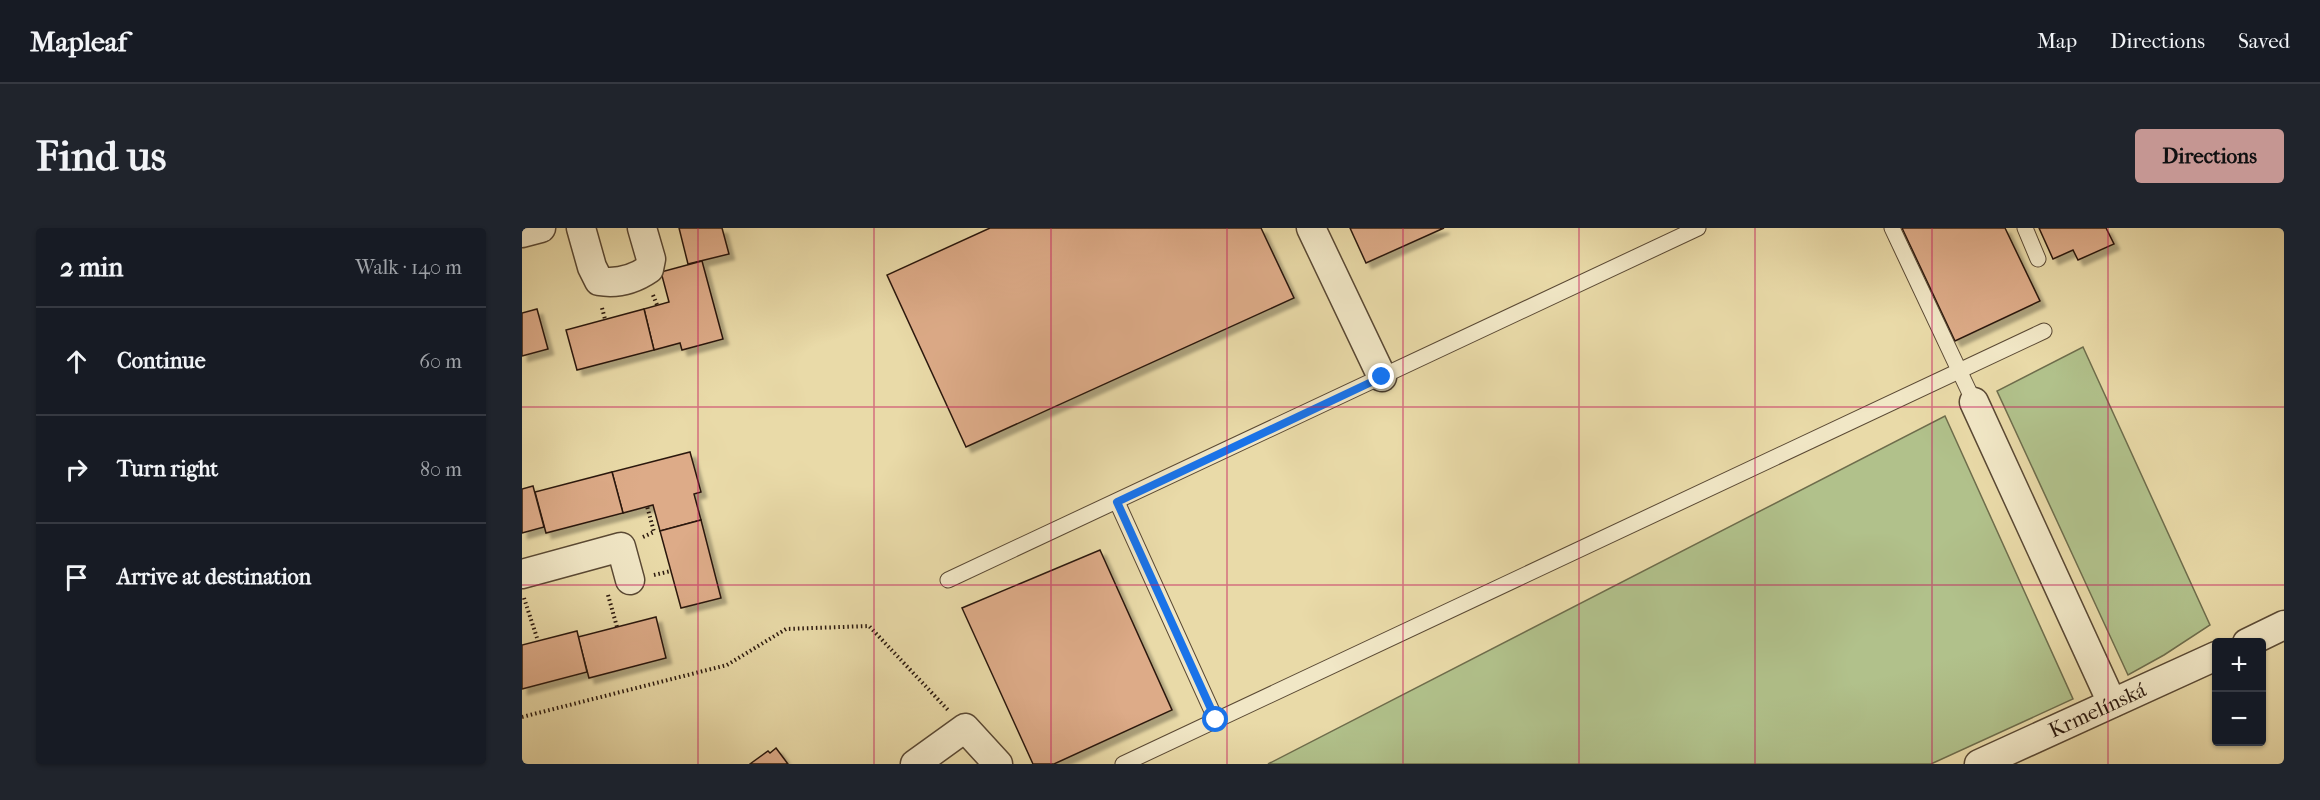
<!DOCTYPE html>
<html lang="en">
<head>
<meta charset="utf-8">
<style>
  :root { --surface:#171b24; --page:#20242c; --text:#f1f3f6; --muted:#9ea1a6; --line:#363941; --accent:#c59692 }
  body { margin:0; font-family:"IM FELL French Canon",serif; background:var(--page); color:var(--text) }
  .controls { position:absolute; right:18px; bottom:18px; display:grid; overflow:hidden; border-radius:6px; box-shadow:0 2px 4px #0004 }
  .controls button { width:54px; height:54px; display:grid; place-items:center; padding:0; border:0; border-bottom:2px solid var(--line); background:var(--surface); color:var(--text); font:30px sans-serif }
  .stop { position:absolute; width:18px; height:18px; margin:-14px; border:4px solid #1a73e8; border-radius:50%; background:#fff }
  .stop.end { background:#1a73e8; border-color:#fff; box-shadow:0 2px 6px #0008 }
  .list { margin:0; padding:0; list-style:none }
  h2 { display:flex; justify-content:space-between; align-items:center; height:78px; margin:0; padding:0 24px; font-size:26px }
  h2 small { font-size:20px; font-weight:400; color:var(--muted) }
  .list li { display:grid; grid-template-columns:39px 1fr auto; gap:18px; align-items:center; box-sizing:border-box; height:108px; padding:0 24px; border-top:2px solid var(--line) }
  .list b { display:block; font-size:22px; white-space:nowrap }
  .list em { font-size:20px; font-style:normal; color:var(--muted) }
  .icon { flex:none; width:33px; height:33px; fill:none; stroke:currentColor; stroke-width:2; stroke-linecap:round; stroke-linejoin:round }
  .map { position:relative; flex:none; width:1762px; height:536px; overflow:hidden; border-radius:6px }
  header { display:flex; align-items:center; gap:36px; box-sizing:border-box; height:84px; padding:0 30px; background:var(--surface); border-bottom:2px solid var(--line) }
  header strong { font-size:28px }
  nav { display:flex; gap:33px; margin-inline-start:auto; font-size:21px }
  .intro { display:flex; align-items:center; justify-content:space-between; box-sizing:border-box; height:144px; padding:0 36px }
  h1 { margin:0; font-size:42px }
  .button { padding:15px 27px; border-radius:6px; background:var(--accent); color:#111; font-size:21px; font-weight:700 }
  main { display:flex; gap:36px; padding:0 36px }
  aside { flex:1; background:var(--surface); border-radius:6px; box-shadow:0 2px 4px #0004 }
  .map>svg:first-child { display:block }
  .grass { fill:#b1c18b; stroke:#6e6d4c; stroke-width:1.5 }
  .building { fill:#ddab88; stroke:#2b190e; stroke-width:1.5; filter:url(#shadow) }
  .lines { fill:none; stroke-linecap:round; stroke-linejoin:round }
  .service-casing { stroke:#5a4934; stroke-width:17 }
  .minor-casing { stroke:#5a4934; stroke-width:31 }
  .path { stroke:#2b190e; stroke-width:4; stroke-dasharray:1.5 3; stroke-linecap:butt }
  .service { stroke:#f1e7c6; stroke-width:15 }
  .minor { stroke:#f1e7c6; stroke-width:28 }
  .route { stroke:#1a73e8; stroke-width:8 }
  .grid { fill:none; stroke:#c2185b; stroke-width:1.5; stroke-opacity:0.55 }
  .labels { text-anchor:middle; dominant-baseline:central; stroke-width:4.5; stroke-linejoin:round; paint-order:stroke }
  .street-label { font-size:21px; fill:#2b190e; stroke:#f1e7c6 }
</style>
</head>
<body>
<header>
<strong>Mapleaf</strong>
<nav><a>Map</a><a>Directions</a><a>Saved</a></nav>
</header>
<div class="intro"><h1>Find us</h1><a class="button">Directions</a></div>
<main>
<aside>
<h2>2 min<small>Walk · 140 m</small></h2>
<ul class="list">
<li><svg class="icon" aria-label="ahead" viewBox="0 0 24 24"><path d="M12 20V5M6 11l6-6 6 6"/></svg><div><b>Continue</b></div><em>60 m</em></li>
<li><svg class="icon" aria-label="right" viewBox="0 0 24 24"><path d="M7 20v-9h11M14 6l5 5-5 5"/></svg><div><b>Turn right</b></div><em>80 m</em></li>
<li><svg class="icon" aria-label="arrive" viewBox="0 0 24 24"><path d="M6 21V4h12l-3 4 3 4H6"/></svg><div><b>Arrive at destination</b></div></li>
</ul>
</aside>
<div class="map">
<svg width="1762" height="536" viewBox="0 0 1762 536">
  <defs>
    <filter id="shadow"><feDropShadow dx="5.5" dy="5.5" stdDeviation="1.5" flood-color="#0004"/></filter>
  </defs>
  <rect width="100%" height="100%" fill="#e9daa8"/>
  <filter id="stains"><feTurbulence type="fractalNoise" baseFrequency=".00333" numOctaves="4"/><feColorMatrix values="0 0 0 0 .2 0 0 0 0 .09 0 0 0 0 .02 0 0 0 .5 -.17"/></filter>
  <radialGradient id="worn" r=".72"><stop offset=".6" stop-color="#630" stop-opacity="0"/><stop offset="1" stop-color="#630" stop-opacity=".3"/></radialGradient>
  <g class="grass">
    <polygon points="1561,119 1688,397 1642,427 1606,447 1475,163"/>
    <polygon points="1423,188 1551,471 1409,536 746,536"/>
  </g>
  <g class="building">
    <polygon points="157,0 200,0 207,26 166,36"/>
    <polygon points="468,0 739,0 772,70 444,219 365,47"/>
    <polygon points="828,0 922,0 844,35"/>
    <polygon points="1380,0 1483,0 1518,73 1433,113"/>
    <polygon points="1517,0 1584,0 1592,16 1556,32 1551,22 1531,31"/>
    <polygon points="180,33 201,111 160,122 158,115 132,122 122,81 147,74 139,44"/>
    <polygon points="15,81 26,121 0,128 0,85"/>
    <polygon points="122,81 132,122 55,142 44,102"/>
    <polygon points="168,224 179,264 172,266 179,292 138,303 131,277 101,285 90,244"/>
    <polygon points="90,244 101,285 24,305 13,264"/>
    <polygon points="11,258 22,299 0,305 0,261"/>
    <polygon points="179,292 199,370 159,380 138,303"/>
    <polygon points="578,322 650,482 532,536 511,536 440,380"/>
    <polygon points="134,389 144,430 67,450 56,409"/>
    <polygon points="55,403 65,444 0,461 0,417"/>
    <polygon points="254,520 266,536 228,536 246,523 248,525"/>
  </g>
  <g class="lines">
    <defs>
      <g id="service">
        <polyline points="1370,0 1452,174"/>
        <polyline points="1503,0 1516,31"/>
        <polyline points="595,274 694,492"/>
        <polyline points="426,352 1176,0"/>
        <polyline points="601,536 1522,103"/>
      </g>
      <g id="minor">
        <path d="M 59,0 L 70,39 L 77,53 C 95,56 111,52 127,41 L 129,31 L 120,0"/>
        <polyline points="789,0 860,149"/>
        <polyline points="0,5 19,0"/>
        <polyline points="1452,174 1590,475"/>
        <polyline points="0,346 99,319 108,352"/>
        <polyline points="1725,415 1762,397"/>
        <polyline points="393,536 443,500 476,536"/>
        <path id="s1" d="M 1457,536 L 1694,428"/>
      </g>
    </defs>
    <use href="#service" class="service-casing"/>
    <use href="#minor" class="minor-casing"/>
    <g class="path">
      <polyline points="131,67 135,77"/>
      <polyline points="80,80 83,91"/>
      <polyline points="121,309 132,304 125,278"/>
      <polyline points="132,347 149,343"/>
      <polyline points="86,367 95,399"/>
      <polyline points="2,370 16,413"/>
      <polyline points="0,489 205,437 264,401 347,398 426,482"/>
    </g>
    <use href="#service" class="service"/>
    <use href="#minor" class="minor"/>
  </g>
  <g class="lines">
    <polyline class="route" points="694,492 595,274 860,149"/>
  </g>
  <path class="grid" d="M 176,0 L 176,536M 352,0 L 352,536M 529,0 L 529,536M 705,0 L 705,536M 881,0 L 881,536M 1057,0 L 1057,536M 1233,0 L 1233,536M 1410,0 L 1410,536M 1586,0 L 1586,536M 0,179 L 1762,179M 0,357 L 1762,357"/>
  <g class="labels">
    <g class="street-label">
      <text stroke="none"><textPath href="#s1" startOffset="130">Krmelínská</textPath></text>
    </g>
  </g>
  <rect width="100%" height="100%" filter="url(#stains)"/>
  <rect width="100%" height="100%" fill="url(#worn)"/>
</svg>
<div class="controls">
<button>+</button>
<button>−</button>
</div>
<div class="stop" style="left:694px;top:492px"></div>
<div class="stop end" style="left:860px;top:149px"></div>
</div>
</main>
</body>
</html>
